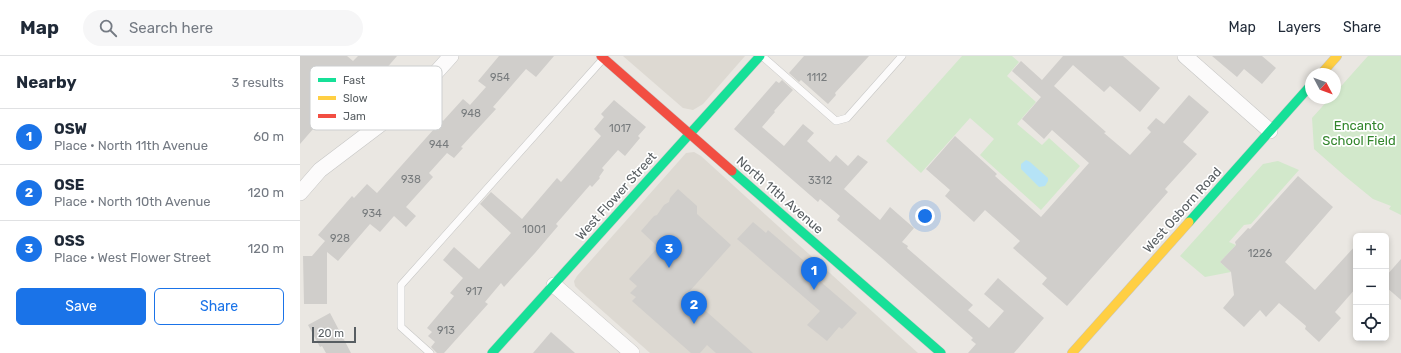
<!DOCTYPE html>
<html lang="en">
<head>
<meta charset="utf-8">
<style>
  :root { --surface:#fff; --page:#f6f6f7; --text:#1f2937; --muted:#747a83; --line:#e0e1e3; --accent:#1a73e8 }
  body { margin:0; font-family:Rubik,sans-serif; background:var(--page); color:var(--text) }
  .controls { position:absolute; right:12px; bottom:12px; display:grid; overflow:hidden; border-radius:6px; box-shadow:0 2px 6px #0003 }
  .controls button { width:36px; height:36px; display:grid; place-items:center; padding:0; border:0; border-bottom:1px solid var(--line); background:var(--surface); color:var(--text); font:20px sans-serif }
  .compass { position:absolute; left:1005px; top:12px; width:36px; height:36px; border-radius:50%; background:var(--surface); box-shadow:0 2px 6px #0003; rotate:131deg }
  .scale { position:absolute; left:12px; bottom:10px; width:44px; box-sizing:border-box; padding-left:4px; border:2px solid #585e62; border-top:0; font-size:11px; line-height:14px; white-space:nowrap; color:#585e62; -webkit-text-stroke:3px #fff; paint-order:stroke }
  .you { position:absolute; left:625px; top:160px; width:14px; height:14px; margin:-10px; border:3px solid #fff; border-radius:50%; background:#1a73e8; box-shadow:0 0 0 6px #1a73e833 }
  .badge { display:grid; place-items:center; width:26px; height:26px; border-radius:50%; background:var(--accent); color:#fff; font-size:13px; font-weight:700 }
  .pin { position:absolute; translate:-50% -33px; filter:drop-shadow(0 1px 2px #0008) }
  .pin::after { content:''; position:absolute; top:21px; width:14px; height:12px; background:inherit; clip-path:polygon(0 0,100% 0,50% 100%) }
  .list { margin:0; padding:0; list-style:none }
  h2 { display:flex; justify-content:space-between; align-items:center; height:52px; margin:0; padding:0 16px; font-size:17px }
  h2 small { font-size:13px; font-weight:400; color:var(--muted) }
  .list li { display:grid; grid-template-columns:26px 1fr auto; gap:12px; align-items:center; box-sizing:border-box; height:56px; padding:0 16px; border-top:1px solid var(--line) }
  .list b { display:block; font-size:15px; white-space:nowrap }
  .list p { margin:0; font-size:13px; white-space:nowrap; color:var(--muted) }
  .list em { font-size:13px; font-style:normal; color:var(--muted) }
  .actions { display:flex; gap:8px; padding:12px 16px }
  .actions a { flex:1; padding:9px 0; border:1px solid var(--accent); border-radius:6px; text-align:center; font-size:14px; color:var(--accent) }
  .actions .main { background:var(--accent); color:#fff }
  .icon { flex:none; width:22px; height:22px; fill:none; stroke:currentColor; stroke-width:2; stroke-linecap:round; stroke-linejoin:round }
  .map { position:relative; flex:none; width:1101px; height:297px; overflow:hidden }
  header { display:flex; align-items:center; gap:24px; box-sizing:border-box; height:56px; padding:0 20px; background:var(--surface); border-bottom:1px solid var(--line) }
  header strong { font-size:19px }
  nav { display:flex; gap:22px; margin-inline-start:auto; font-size:14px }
  .search { width:280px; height:36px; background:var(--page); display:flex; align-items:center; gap:10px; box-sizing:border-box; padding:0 14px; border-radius:22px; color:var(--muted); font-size:15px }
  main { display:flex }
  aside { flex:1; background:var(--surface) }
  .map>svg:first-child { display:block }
  .education { fill:#ddd9d2 }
  .green { fill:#d2e8cb }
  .water { fill:#b5e3f6 }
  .building { fill:#d0cecb }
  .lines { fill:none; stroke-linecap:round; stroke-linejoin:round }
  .lane-casing { stroke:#c6c6c5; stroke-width:8 }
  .street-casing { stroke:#c6c6c5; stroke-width:16 }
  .fast-casing { stroke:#c6c6c5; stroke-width:10 }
  .slow-casing { stroke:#c6c6c5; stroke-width:10 }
  .jam-casing { stroke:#c6c6c5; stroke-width:10 }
  .lane { stroke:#fcfbfb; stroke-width:7 }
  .street { stroke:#fcfbfb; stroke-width:15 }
  .fast { stroke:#16e098; stroke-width:9 }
  .slow { stroke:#ffcf43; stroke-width:9 }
  .jam { stroke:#f24e42; stroke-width:9 }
  .labels { text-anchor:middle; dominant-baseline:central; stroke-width:3.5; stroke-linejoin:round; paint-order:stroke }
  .number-label { font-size:11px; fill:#777b7d }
  .park-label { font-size:13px; fill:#33862d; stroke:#fff }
  .street-label { font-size:13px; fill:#585e62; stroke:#fff }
  .key { fill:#fff; stroke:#cdcfd0; stroke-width:1 }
  .key-label { font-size:11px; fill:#585e62 }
</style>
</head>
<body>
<header>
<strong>Map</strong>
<div class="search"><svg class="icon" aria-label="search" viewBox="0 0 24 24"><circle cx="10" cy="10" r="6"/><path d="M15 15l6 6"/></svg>Search here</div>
<nav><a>Map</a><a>Layers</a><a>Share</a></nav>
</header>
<main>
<aside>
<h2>Nearby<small>3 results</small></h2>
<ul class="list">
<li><span class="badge">1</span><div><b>OSW</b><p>Place · North 11th Avenue</p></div><em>60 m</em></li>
<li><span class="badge">2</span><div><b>OSE</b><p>Place · North 10th Avenue</p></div><em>120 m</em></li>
<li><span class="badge">3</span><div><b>OSS</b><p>Place · West Flower Street</p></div><em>120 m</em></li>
</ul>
<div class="actions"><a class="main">Save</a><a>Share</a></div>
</aside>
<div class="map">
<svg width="1101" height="297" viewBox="0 0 1101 297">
  <rect width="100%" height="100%" fill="#eae7e2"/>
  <g class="education">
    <polygon points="323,0 445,0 403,48 393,54 383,52"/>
    <polygon points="394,96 401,100 618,297 350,297 280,235 275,230 274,225 277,220 386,97"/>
  </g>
  <g class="green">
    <polygon points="662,0 712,0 719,6 707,20 736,46 717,68 742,89 749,82 780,110 741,154 680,99 694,83 670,62 621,117 586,85"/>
    <polygon points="1068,0 1101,0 1101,159 1089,153 1091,150 1073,143 1046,121 1014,93 1012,62 1030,42 1035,42 1035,37"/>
    <polygon points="978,105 999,114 951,168 944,169 929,186 936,189 920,206 931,216 905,221 880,200 963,108"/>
  </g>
  <polygon class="water" points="726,104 730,106 748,122 748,125 745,130 739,131 721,113 721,108"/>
  <g class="building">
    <polygon points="0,0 47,0 53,5 58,0 97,0 60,43 52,36 23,68 20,65 0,88"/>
    <polygon points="199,0 254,0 236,21 226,13 193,51 196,53 161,91 163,92 154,102 147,97 129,117 133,121 106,151 116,160 106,171 94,160 80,176 70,168 38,205 27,196 27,248 4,248 3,200 12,200 25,185 18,179 52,140 54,142 67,128 77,137 142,64 143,65 163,43 170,49 186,31 178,25"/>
    <polygon points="504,0 569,0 535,37 536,39 528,48 501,24 499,26 489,17"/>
    <polygon points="763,0 823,0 860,32 840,56 810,30 804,36 773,9 754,30 806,76 804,77 830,99 851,76 847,72 856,62 864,68 889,39 909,56 883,86 897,98 865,133 868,136 767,250 742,228 747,222 713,192 720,185 685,154 674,166 645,140 650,134 626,113 655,80 697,118 695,120 741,161 789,107 752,74 744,83 722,63 741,41 712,15 721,5 742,24"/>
    <polygon points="912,0 962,0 976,12 962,28 944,13 937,21"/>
    <polygon points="482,24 493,34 474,55 475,56 462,71 484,90 503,68 514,77 507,85 530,106 536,99 548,110 558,99 568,106 544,133 580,164 590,151 614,172 602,186 608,190 607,192 673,249 668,254 689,272 704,255 684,238 698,222 744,262 714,297 668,297 676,288 671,284 673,282 582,202 537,164 540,160 520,143 518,146 434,73 476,25 479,27"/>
    <polygon points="314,44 346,71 338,80 340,82 325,100 318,94 302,112 304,114 299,121 300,122 292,131 290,129 256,168 258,170 235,197 204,231 201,227 185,246 188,248 144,297 137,297 131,291 135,286 128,280 132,276 127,272 154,240 150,237 163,222 143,204 154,191 179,213 211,177 180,148 191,136 222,163 257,122 261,126 301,80 294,73 304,61 301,58"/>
    <polygon points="998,120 1033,151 985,206 1015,234 1056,189 1056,232 1035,256 1041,262 1019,286 1005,273 1006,270 979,247 966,261 960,254 944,271 923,252 934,239 931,216 920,206 936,189 935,186 948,172 950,173"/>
    <polygon points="378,133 397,150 397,158 431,189 388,237 400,248 399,249 453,297 416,297 407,289 400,297 391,297 332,245 336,241 330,237 337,230 329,223 358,191 341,175 354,160 357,159 364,149 369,146 370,142"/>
    <polygon points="453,166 466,177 468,174 510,210 507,214 557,257 542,273 539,271 527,285 507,269 520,255 437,183"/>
    <polygon points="1101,203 1101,244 1086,231 1086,220"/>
    <polygon points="30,257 51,297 26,297 22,290 20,291 8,269"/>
    <polygon points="251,276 275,297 233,297"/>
  </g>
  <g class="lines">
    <defs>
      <g id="lane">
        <polyline points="462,0 536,65 547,62 602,0"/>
        <polyline points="130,297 101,271 101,229 303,3"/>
      </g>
      <g id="street">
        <polyline points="885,0 970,75"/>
        <polyline points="0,137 20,114 94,58 132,21 151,0"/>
        <polyline points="254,229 332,297"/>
      </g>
      <g id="fast">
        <polyline points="432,115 641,297"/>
        <polyline points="889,166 1011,29"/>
        <polyline points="192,297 460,0"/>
      </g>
      <g id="slow">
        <polyline points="1021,18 1037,0"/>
        <polyline points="772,297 889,166"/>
      </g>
      <polyline id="jam" points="301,0 432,115"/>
    </defs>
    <use href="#lane" class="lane-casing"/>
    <use href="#street" class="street-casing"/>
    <use href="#fast" class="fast-casing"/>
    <use href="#slow" class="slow-casing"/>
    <use href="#jam" class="jam-casing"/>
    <use href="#lane" class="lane"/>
    <use href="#street" class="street"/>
    <use href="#fast" class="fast"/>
    <use href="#slow" class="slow"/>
    <use href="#jam" class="jam"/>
  </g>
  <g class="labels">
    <g class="number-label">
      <text x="200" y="21">954</text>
      <text x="517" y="21">1112</text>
      <text x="171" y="57">948</text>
      <text x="320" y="72">1017</text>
      <text x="139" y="88">944</text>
      <text x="111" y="123">938</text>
      <text x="520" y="124">3312</text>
      <text x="72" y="157">934</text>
      <text x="234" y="173">1001</text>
      <text x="40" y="182">928</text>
      <text x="960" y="197">1226</text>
      <text x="174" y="235">917</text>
      <text x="146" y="274">913</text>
    </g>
    <g class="park-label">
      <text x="1059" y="69">Encanto<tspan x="1059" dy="15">School Field</tspan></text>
    </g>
    <g class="street-label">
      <text transform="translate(480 139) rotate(41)">North 11th Avenue</text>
      <text transform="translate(316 140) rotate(-48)">West Flower Street</text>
      <text transform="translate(882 154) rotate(-48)">West Osborn Road</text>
    </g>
  </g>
  <rect x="10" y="10" width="132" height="64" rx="6" class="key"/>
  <rect x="18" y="22" width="18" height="4" fill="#16e098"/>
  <rect x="18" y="40" width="18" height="4" fill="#ffcf43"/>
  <rect x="18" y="58" width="18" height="4" fill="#f24e42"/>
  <g class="key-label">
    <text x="43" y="28">Fast</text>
    <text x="43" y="46">Slow</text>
    <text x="43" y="64">Jam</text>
  </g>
</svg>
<div class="controls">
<button>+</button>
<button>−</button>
<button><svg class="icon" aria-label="locate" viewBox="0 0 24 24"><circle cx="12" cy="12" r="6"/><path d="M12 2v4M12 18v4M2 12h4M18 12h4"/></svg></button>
</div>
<svg class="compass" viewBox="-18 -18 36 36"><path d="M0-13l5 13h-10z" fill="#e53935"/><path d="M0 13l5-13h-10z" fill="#747a83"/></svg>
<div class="scale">20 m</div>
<div class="you"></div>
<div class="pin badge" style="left:514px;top:234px">1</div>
<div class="pin badge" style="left:394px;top:268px">2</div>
<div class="pin badge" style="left:369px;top:212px">3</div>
</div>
</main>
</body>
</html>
